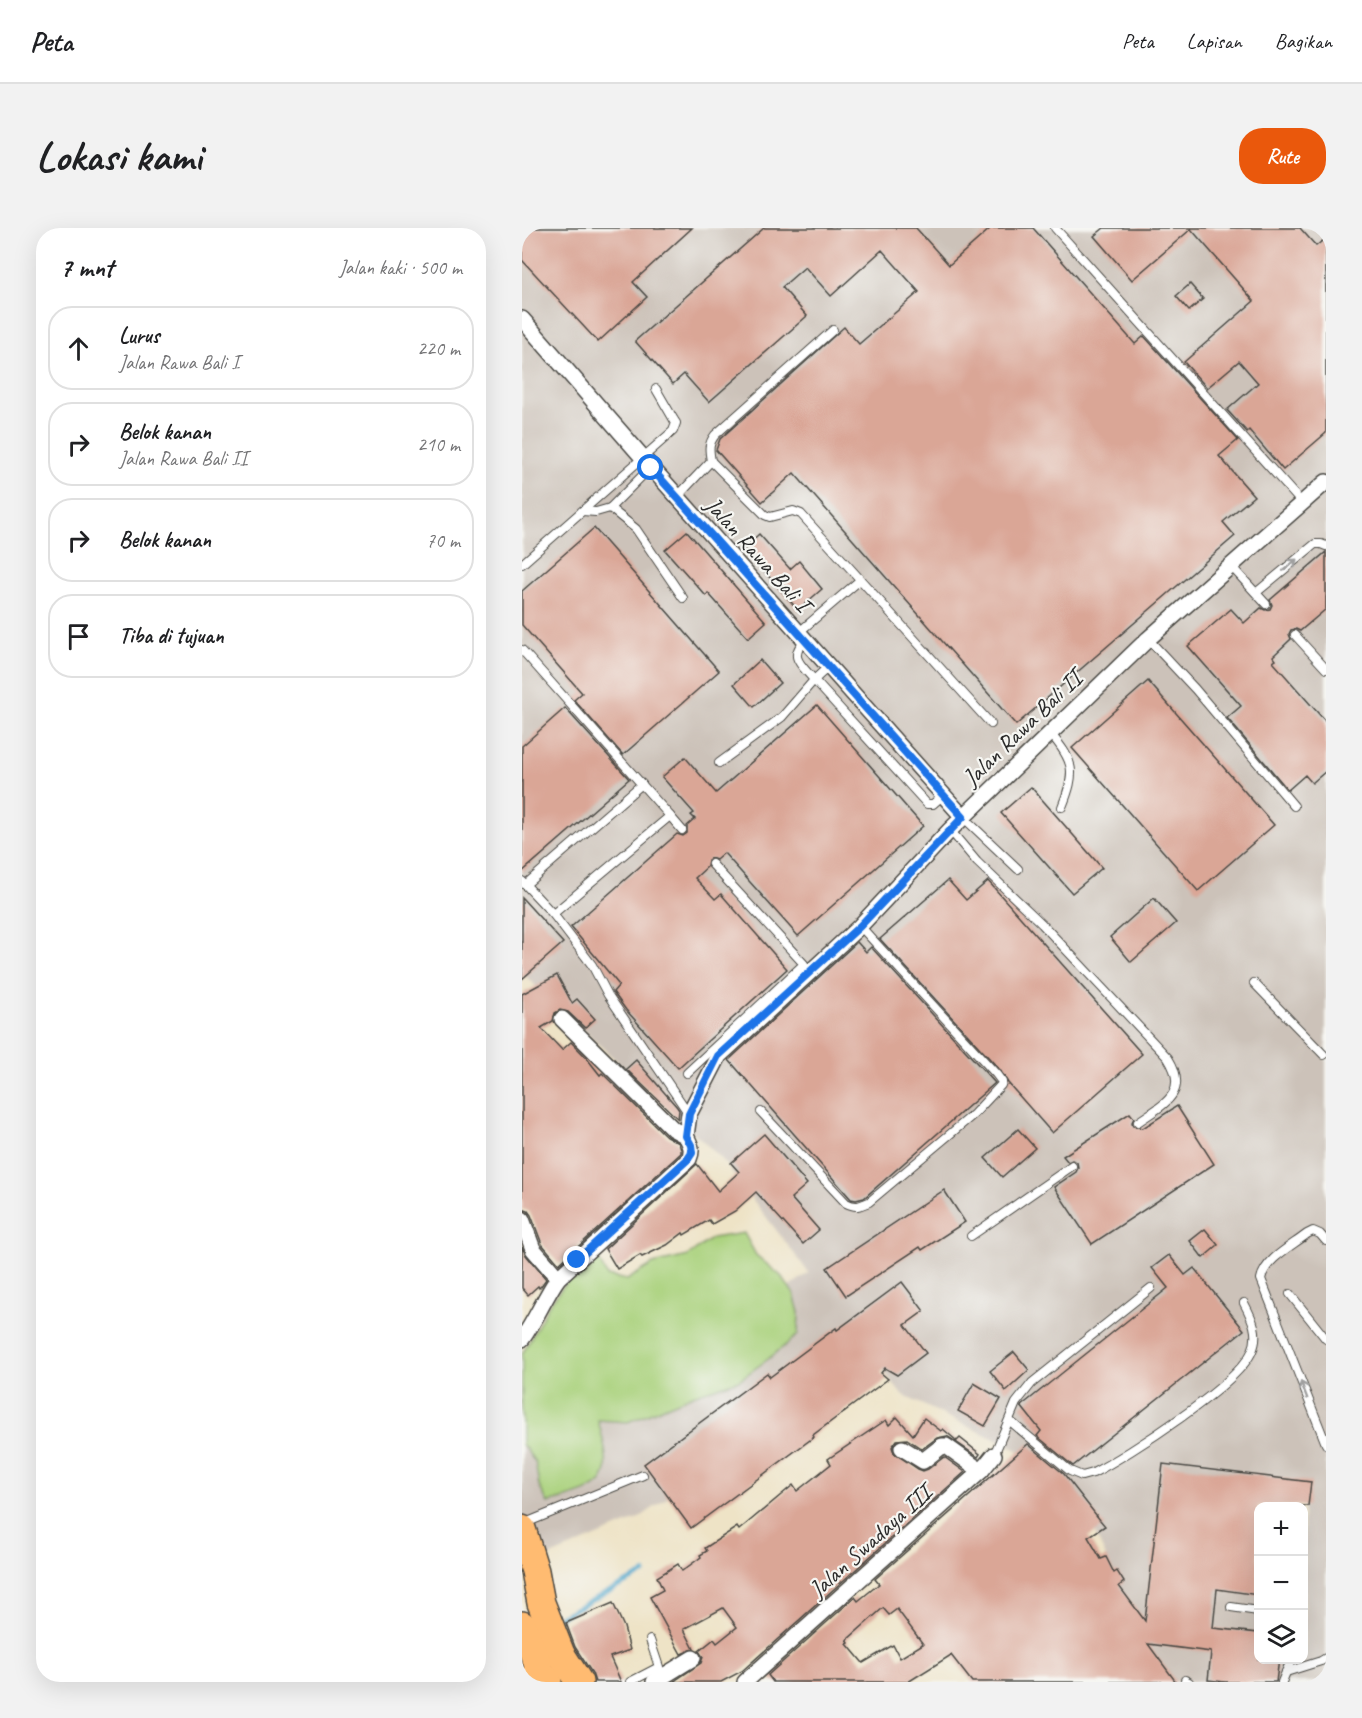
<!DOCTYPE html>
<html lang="id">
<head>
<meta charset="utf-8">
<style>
  :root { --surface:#fff; --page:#f2f2f2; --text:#202124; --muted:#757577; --line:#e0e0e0; --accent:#ea580c }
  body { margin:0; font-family:Caveat,sans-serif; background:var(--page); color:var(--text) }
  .controls { position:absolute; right:18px; bottom:18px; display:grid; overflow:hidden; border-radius:12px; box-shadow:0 6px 24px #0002 }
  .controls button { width:54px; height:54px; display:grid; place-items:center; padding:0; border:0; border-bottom:2px solid var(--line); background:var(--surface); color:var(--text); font:30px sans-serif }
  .stop { position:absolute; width:18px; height:18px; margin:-14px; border:4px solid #1a73e8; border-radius:50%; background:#fff }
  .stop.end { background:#1a73e8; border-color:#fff; box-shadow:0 2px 6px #0008 }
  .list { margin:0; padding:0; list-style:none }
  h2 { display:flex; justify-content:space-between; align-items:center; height:78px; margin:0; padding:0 24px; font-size:26px }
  h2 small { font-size:20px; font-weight:400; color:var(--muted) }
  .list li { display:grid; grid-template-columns:39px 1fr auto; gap:18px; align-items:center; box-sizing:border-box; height:84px; margin:0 12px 12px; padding:0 12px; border:2px solid var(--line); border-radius:24px }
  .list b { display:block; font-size:22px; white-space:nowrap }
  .list p { margin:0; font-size:20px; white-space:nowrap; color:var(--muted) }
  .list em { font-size:20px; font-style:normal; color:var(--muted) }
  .icon { flex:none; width:33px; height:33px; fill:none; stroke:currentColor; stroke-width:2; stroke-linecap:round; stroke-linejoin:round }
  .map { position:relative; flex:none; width:804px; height:1454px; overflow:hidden; border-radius:24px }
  header { display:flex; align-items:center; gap:36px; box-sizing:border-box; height:84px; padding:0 30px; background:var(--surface); border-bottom:2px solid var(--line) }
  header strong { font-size:28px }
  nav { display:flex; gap:33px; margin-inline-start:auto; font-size:21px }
  .intro { display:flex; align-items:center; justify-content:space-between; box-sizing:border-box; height:144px; padding:0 36px }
  h1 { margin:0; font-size:42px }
  .button { padding:15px 27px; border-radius:24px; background:var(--accent); color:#fff; font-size:21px; font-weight:700 }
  main { display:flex; gap:36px; padding:0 36px }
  aside { flex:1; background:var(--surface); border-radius:24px; box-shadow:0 6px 24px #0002 }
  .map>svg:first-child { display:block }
  .industrial { fill:#ccc2b9; fill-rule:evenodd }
  .green { fill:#aad27d; stroke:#6a7e54; stroke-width:1.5 }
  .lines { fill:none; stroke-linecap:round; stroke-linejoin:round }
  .stream { stroke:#4ca4c9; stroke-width:4.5 }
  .building { fill:#daa696; fill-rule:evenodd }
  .lane-casing { stroke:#484742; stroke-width:10 }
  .street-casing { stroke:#484742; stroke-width:18 }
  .highway-casing { stroke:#484742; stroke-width:30 }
  .lane { stroke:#fff; stroke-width:8 }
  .street { stroke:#fff; stroke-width:15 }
  .highway { stroke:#ffbb71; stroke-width:27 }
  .oneway { stroke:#a0a0a0 }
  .route { stroke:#1a73e8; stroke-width:8 }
  .labels { text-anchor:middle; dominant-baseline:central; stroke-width:4.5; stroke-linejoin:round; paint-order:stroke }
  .street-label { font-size:24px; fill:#2b2b2b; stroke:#f6f6f2 }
</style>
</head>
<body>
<header>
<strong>Peta</strong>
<nav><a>Peta</a><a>Lapisan</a><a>Bagikan</a></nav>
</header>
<div class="intro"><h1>Lokasi kami</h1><a class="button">Rute</a></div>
<main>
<aside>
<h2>7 mnt<small>Jalan kaki · 500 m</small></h2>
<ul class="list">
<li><svg class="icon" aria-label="ahead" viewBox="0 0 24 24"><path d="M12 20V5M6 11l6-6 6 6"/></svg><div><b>Lurus</b><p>Jalan Rawa Bali I</p></div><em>220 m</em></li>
<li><svg class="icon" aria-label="right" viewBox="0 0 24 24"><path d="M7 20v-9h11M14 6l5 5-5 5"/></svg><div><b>Belok kanan</b><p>Jalan Rawa Bali II</p></div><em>210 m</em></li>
<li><svg class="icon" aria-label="right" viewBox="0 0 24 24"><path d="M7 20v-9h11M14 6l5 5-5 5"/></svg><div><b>Belok kanan</b></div><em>70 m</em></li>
<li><svg class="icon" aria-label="arrive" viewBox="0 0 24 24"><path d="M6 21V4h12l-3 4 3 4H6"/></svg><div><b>Tiba di tujuan</b></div></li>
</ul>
</aside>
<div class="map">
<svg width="804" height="1454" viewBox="0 0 804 1454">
  <rect width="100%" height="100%" fill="#f6f6f2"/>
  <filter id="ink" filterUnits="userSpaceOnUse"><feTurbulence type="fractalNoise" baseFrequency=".0167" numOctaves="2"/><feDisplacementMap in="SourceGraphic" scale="12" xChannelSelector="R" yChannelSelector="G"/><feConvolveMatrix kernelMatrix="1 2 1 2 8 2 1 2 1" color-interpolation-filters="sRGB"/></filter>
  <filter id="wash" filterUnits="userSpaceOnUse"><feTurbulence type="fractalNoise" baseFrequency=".008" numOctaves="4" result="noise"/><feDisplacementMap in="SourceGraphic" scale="24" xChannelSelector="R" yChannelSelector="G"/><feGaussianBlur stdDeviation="1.35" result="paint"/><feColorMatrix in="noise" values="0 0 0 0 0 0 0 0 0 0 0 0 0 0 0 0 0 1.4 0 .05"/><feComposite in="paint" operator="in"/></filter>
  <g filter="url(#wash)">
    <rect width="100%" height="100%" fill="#eee3c6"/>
    <path class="industrial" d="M 0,0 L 804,0 L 804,1454 L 652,1454 L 619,1410 L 598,1360 L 560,1276 L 502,1225 L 380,1167 L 347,1124 L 116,1291 L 0,1340 L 0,1183 L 239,1078 L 287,1045 L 199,930 L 0,745 ZM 736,1278 L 782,1278 L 782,1432 L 736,1432 Z"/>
    <path class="green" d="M 222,1005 L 234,1027 L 259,1048 L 272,1066 L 277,1084 L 276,1107 L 245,1132 L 217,1152 L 171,1167 L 106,1194 L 76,1192 C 93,1255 88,1259 26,1275 L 17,1258 L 13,1234 L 0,1216 L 0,1127 L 26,1078 L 65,1028 L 74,1026 L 85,1048 L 105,1052 L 131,1036 L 166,1028 L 190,1010 Z"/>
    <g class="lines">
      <polyline class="stream" points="35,1390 123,1345"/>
    </g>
    <g id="blocks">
      <g class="building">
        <polygon points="0,0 170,0 111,54 125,69 76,114 0,32"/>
        <polygon points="242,0 394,0 427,37 469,0 511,0 613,116 622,108 716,212 697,228 732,268 701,294 713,308 494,497 272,245 240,274 194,222 198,211 322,99 337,116 397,64 360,22 309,68 283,39 260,59 285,88 187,174 162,146 151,156 113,113"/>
        <polygon points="582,0 778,0 794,18 804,10 804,205 761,242 727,202 725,204 705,182 736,155 717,133 685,160 662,134 732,73 669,1 610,52 572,8"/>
        <polygon points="668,56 681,71 667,83 654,68"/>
        <polygon points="72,300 197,443 101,527 52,472 60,465 0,397 0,363"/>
        <polygon points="165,303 244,394 226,410 186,365 184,368 143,322"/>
        <polygon points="237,306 268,341 277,333 300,361 276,382 222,320"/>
        <polygon points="804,324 804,381 778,403 774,401 769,402 767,406 769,411 751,428 754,432 751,434 804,494 804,543 790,555 783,547 766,562 705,490 719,478 666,418 709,381 722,395 739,380 743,382 748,381 750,377 748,372"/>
        <polygon points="238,432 258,455 232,479 212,456"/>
        <polygon points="626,453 752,597 676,663 550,520"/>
        <polygon points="295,477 401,598 276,708 202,625 194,632 189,630 186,632 185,639 173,650 193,671 199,666 265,741 156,840 104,782 91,764 97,757 49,699 155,606 161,608 165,605 165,598 173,591 169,587 172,585 140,549 163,529 194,565"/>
        <polygon points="43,480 107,551 0,644 0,518"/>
        <polygon points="509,559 580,640 550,665 479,585"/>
        <polygon points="426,652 444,672 466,653 620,826 530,905 486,855 478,842 358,711"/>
        <polygon points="0,670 41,715 0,751"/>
        <polygon points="632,670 654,695 609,734 588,709"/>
        <polygon points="335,714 344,724 349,719 473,855 342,970 334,972 329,971 207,832"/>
        <polygon points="35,747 50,775 55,771 73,791 63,800 46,784 38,782 33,785 31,793 19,800 40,822 49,814 63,828 78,847 80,845 144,908 157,915 159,922 159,925 37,1036 20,1016 9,987 6,983 0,981 0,766"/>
        <polygon points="114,832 155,879 157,882 156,891 104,841"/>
        <polygon points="655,878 692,936 570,1016 532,959 554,944 556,940 555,934 550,932 546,934 541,928 608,885 612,890 610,894 611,898 621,900"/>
        <polygon points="496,901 513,920 480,949 463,930"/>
        <polygon points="242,906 285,956 269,970 297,1002 281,1016 234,964 213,983 190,996 187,992 162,1007 161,1005 145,1017 120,1029 118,1027 95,1041 83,1021 175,936 196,963 217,944 209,935"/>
        <polygon points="422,962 443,994 400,1022 398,1019 324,1068 305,1040"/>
        <polygon points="683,1001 696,1017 681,1030 668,1013"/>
        <polygon points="0,1019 4,1027 24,1051 19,1058 17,1060 16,1058 6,1067 0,1060"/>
        <polygon points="647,1027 663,1047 672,1040 722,1102 551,1238 515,1208 519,1203 499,1178 646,1060 630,1040"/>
        <polygon points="380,1054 402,1083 383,1097 404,1125 375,1147 363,1140 359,1145 366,1151 291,1207 292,1209 169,1300 122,1236 245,1145 248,1149 314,1100 315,1102"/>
        <polygon points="492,1124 507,1142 484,1163 468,1143"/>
        <polygon points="452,1155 479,1171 463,1198 436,1183"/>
        <polygon points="375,1189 391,1207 402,1190 419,1203 421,1201 435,1213 438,1210 458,1226 456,1229 425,1208 415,1210 400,1221 385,1211 375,1212 370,1219 372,1225 396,1241 401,1243 406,1241 422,1229 443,1244 220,1443 199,1454 151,1454 179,1435 181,1429 177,1423 192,1411 195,1415 215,1399 201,1380 162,1401 172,1421 159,1426 128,1369 141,1362 135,1349 156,1336 160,1343 179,1329 178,1327 185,1323 183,1320 215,1299 217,1302 271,1257 275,1263 309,1236 306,1231 364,1192 367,1197"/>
        <path d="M 506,1216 L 542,1246 L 578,1292 L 583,1298 L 566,1309 L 579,1331 L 584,1329 L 592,1345 L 595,1343 L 602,1354 L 597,1358 L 623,1393 L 641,1236 L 789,1254 L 786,1278 L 736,1278 L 736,1367 L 695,1361 L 691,1400 L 736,1405 L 736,1431 L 757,1431 L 754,1454 L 703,1454 L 686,1452 L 689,1424 L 626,1416 L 654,1454 L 450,1454 L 429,1427 L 386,1454 L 251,1454 L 246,1447 L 333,1369 L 336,1373 L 357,1356 L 353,1351 ZM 361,1380 L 367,1387 L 375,1381 L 401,1416 L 378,1430 L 371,1417 L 341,1435 L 325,1416 L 327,1415 L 325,1412 Z"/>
        <polygon points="91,1375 102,1399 108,1422 88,1429 99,1454 73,1454 70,1445 53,1419 44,1395"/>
      </g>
    </g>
  </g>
  <g filter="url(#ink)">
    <use href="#blocks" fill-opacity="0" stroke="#484742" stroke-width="1.5"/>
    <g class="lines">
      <defs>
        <g id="lane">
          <polyline points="533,0 780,275"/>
          <path d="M 189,233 C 187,222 186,216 193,207 L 311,102"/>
          <polyline points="129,239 88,280 114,301 161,370"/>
          <polyline points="155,269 189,233 243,287 248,289 271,283 279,286 469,496"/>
          <polyline points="60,283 74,284 88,280"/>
          <polyline points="0,336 151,203 154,195 152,192 134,161"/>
          <polyline points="709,338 744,376"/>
          <polyline points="735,364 793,316 799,316 804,318"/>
          <polyline points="276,405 338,352"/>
          <polyline points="773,407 804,441"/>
          <polyline points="626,411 673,461 772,578"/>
          <polyline points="0,422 148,588 31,686"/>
          <polyline points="306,439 292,452 405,576 411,576 421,567"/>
          <path d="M 528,505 C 553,534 554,544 540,579"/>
          <path d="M 197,535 L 260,489 L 292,452 C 281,438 265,429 283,413"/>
          <polyline points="148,588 160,602"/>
          <polyline points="441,589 496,641"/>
          <path d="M 428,602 L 455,634 L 520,696 L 646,830 C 668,865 642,876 616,894"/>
          <polyline points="0,653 31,686 70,737 86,767 167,886"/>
          <polyline points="3,657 120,556"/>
          <polyline points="732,755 802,827"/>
          <polyline points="165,845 282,736 190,636"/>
          <path d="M 239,884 L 324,975 C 334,980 338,978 347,974 L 452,886 L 479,857 L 480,854 L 474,846 L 338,698"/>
          <polyline points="449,1008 550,938"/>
          <path d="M 804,1013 L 798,1006 L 791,1003 L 785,1006 C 770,1018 743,1031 739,1051 L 804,1216"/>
          <polyline points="768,1066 804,1111"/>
          <path d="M 488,1193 L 548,1243 L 560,1248 L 571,1245 C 606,1227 717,1156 730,1123 C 738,1106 730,1090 722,1075"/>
          <polyline points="472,1227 494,1175 510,1155 629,1060"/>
          <polyline points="1,1296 121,1247"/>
          <polyline points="709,1379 736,1383"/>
          <polyline points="764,1444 799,1433 804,1430"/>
          <polyline points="663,1452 667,1454"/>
          <polyline points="108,1454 137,1439 128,1412"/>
          <polyline points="760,1454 769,1432"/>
        </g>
        <g id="street">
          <polyline points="0,91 129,239 441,589"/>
          <polyline points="40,791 151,901 164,908"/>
          <polyline points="164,908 167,886 197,828 338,698 428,602 626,411 804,254"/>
          <polyline points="0,991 11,1021 36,1050"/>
          <path d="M 0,1111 C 14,1092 22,1070 36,1050 L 167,931 C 171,922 169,917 164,908"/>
          <polyline points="380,1220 401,1233 420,1218 424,1218 459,1243"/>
          <polyline points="0,1450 19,1444"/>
          <polyline points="132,1454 171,1430"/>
          <polyline points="223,1454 459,1243 472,1227"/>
        </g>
        <g id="highway">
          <polyline points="0,1301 13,1343 19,1375 39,1426 57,1454"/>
          <polyline points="0,1397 19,1444 26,1454"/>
        </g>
      </defs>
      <use href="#lane" class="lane-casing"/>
      <use href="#street" class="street-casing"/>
      <use href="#highway" class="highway-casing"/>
      <use href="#lane" class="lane"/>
      <use href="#street" class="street"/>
      <use href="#highway" class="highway"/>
    </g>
    <defs><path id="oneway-shaft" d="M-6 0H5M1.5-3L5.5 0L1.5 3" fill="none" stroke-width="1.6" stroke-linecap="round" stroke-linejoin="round" transform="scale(1.5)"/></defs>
    <g class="oneway">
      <use href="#oneway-shaft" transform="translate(768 337) rotate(-40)"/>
      <use href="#oneway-shaft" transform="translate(782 1162) rotate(-111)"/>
    </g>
  </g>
  <g class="lines" filter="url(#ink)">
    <polyline class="route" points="55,1032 166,931 170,925 169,917 164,908 167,886 196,828 338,698 441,589 129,240"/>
  </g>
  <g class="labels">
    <g class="street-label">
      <text transform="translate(236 326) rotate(48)">Jalan Rawa Bali I</text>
      <text transform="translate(500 500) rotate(-44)">Jalan Rawa Bali II</text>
      <text transform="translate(348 1313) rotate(-42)">Jalan Swadaya III</text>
    </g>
  </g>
</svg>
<div class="controls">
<button>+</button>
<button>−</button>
<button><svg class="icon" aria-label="layers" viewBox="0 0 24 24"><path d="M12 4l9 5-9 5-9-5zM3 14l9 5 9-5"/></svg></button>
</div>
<div class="stop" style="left:129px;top:240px"></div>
<div class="stop end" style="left:55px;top:1032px"></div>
</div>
</main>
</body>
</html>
